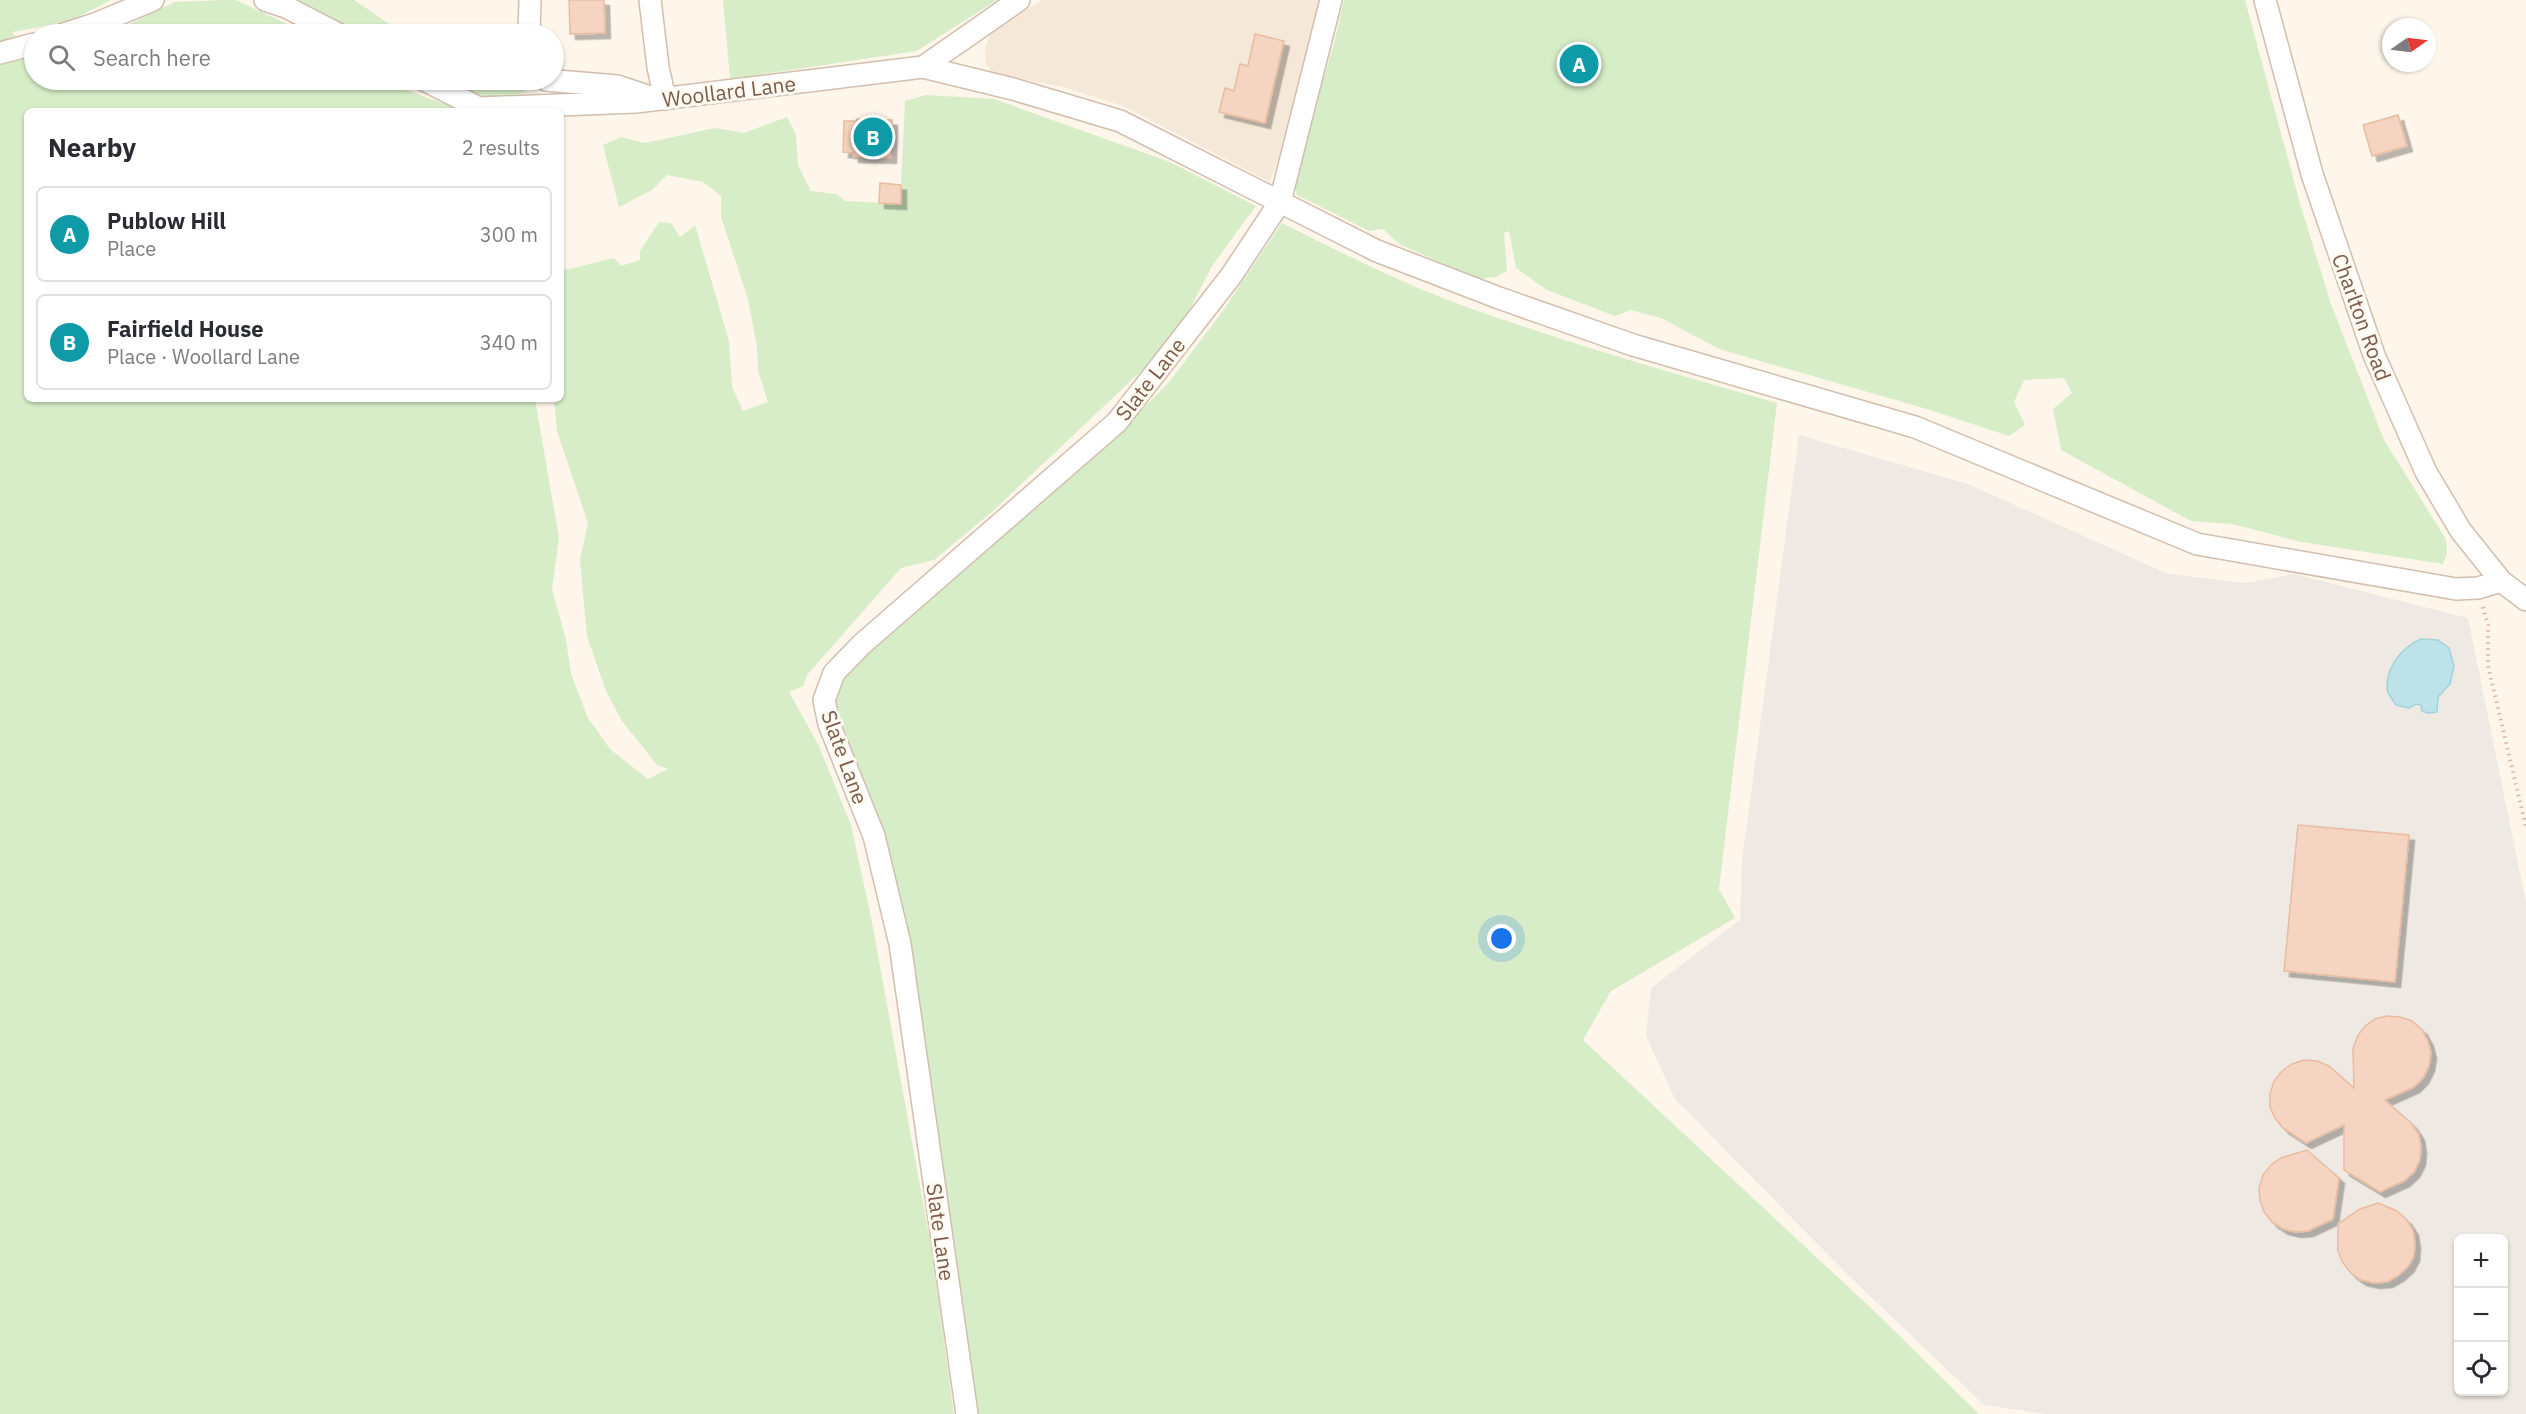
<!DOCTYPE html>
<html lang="en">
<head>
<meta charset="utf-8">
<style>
  :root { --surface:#fff; --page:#f7f7f7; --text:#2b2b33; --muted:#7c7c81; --line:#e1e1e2; --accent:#ed6f4a }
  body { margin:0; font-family:"IBM Plex Sans",sans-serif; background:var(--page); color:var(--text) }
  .controls { position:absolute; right:18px; bottom:18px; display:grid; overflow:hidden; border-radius:9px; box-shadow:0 2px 4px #0004 }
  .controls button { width:54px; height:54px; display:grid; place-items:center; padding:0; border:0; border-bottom:2px solid var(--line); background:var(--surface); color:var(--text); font:30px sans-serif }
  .compass { position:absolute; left:2382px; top:18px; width:54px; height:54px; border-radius:50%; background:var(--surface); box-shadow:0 2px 4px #0004; rotate:76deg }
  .you { position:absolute; left:1502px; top:939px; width:21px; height:21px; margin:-15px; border:4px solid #fff; border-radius:50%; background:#1a73e8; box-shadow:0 0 0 9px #1a73e833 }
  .badge { display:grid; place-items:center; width:39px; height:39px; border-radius:50%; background:var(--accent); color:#fff; font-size:20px; font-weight:700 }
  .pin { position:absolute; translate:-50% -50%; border:3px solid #fff; box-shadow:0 2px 6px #0006 }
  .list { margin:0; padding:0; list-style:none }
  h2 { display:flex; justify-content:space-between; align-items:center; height:78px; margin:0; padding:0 24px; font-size:26px }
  h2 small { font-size:20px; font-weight:400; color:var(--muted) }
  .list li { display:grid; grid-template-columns:39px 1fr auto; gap:18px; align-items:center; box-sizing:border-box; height:96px; margin:0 12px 12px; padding:0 12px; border:2px solid var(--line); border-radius:9px }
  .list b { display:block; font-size:22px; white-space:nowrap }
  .list p { margin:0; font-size:20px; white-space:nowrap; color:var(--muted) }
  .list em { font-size:20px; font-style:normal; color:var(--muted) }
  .icon { flex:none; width:33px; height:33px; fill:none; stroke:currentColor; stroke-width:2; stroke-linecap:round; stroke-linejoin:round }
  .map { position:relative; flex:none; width:2526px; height:1414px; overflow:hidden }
  .search { position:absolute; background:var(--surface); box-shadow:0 2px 4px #0004; left:24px; top:24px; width:540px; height:66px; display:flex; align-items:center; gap:15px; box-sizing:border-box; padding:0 21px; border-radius:33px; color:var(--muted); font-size:22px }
  .panel { position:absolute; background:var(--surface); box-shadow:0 2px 4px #0004; left:24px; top:108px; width:540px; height:294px; border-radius:9px }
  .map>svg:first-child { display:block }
  .residential { fill:#f6e8d8 }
  .industrial { fill:#efe9e3; fill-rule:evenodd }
  .green { fill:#d7edc7 }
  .water { fill:#bde3e9; stroke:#a2d3dc; stroke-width:1.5 }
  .building { fill:#f5d5c1; stroke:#e9bca0; stroke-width:1.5; filter:url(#shadow) }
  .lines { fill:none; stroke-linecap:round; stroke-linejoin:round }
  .minor-casing { stroke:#d2beae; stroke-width:24 }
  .path { stroke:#dbb8a2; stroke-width:4; stroke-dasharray:1.5 4.5; stroke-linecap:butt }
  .minor { stroke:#fff; stroke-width:21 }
  .labels { text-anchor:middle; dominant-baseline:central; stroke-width:6; stroke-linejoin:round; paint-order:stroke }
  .street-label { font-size:21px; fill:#7b5c4b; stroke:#fffaf2 }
</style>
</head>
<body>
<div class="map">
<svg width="2526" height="1414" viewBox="0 0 2526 1414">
  <defs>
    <filter id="shadow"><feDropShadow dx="5.5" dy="5.5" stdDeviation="0" flood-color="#0004"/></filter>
  </defs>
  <rect width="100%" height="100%" fill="#fef6eb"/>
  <polygon class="residential" points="1042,0 1324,0 1304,87 1270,182 1123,106 1063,87 993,74 986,63 985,49 991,32"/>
  <path class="industrial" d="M 1799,435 L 1968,484 L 2168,574 L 2246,583 L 2294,574 L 2468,618 L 2526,903 L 2526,1414 L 2046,1414 L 1984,1405 L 1845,1272 L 1675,1099 L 1646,1036 L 1651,988 L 1740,920 L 1742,861 ZM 2458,1238 L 2504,1238 L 2504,1392 L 2458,1392 Z"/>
  <g class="green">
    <polygon points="0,0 111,0 68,22 12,32 31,58 34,57 34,80 378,80 464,111 27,111 27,399 535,399 559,538 552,589 566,640 571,674 588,718 610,749 648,779 668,769 657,765 622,721 606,691 587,636 580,560 588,523 557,431 554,399 561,399 561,271 614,258 621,266 640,260 640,251 659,222 671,223 680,237 695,225 729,341 732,387 743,411 768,402 758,371 757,347 748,299 721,217 721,196 703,182 667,175 652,190 619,207 603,145 621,137 645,143 715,128 744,133 787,117 796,135 798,165 811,191 837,194 845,201 900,204 905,101 926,95 994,99 1170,162 1256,206 1212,266 1174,340 993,511 934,560 901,568 807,675 803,686 789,692 818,744 851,825 871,917 931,1246 954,1414 0,1414"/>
    <polygon points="225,0 236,0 309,34 100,34 125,26 175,2"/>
    <polygon points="299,0 354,0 404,34 362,34"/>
    <polygon points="723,0 997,0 917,51 730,79"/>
    <polygon points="1344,0 2245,0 2301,207 2331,304 2384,440 2446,539 2447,553 2443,564 2301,542 2232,524 2191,521 2061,450 2053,409 2072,393 2064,378 2024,380 2014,402 2025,425 2009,436 1930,410 1719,349 1661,318 1631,310 1615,316 1547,290 1516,268 1509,231 1504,233 1507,271 1496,277 1478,279 1399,244 1383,229 1369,231 1297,195 1293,179 1334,44"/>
    <polygon points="444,80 509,80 527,92 491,101"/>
    <path d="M 1282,223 C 1342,253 1401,283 1464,306 C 1567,343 1672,373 1777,403 L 1719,889 L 1735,918 L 1611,991 L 1583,1040 L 1872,1309 L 1979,1414 L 977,1414 L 916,1005 L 838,721 L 835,702 L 843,674 L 1126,426 L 1170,381 L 1222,312 Z"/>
  </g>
  <path class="water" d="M 2421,639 L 2438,640 L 2449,648 L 2454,666 L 2450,684 L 2438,697 L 2437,712 L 2428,713 L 2422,711 L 2421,705 L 2416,704 L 2409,708 L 2396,705 C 2393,700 2387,694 2387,688 C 2386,666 2403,647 2421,639 Z"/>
  <g class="building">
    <polygon points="569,0 604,0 605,33 570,34"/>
    <polygon points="1255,34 1284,41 1265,123 1219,112 1225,88 1234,91 1240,64 1248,66"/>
    <polygon points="2398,115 2407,146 2372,156 2363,125"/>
    <polygon points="857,119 892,120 891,158 853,157 853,153 843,152 844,121 857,121"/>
    <polygon points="880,183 901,185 901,204 879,203"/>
    <polygon points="2298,825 2409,835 2395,982 2284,971"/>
    <polygon points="2387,1016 2400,1017 2412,1021 2422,1030 2428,1041 2431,1053 2429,1066 2423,1078 2414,1087 2385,1100 2412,1124 2419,1135 2421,1148 2420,1160 2414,1172 2404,1181 2380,1192 2344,1170 2344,1125 2306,1143 2283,1128 2275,1118 2270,1107 2270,1094 2274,1081 2282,1071 2292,1064 2304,1060 2317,1061 2329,1066 2354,1088 2353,1049 2357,1037 2364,1027 2375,1019"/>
    <polygon points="2307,1150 2339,1178 2333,1219 2308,1231 2296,1232 2283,1229 2272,1222 2264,1212 2260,1200 2259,1188 2263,1175 2271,1165 2281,1158"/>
    <polygon points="2378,1203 2397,1211 2406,1219 2413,1230 2415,1243 2414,1256 2408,1267 2398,1276 2387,1282 2374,1283 2361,1280 2351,1273 2343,1263 2338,1251 2338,1224 2360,1209"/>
  </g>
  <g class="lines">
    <defs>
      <g id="minor">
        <polyline points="265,0 286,7 338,34"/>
        <polyline points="650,0 658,67 665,99"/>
        <polyline points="2265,0 2312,174 2374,355 2426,472 2461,531 2501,581 2526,600"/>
        <polyline points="64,34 95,24 153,0"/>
        <polyline points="529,34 530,0"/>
        <polyline points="0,53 34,44"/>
        <polyline points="923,67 1013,89 1120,121 1377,251 1499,298 1633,345 1915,427 2197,544 2456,589 2478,588 2501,581"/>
        <polyline points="424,80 479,108 636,102 923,67 1019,0"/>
        <polyline points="546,80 617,86 650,97"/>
        <polyline points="967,1414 900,944 874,836 829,724 824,700 834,673 861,645 1117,422 1231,276 1280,202 1331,0"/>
      </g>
    </defs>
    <use href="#minor" class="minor-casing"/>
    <polyline class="path" points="2483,607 2488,625 2488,666 2526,827"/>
    <use href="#minor" class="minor"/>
  </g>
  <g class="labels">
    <g class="street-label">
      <text transform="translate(729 91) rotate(-7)">Woollard Lane</text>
      <text transform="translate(2362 317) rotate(70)">Charlton Road</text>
      <text transform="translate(1150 379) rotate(-52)">Slate Lane</text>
      <text transform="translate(845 757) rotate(70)">Slate Lane</text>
      <text transform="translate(941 1232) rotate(82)">Slate Lane</text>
    </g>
  </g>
</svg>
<div class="controls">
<button>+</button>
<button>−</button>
<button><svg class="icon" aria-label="locate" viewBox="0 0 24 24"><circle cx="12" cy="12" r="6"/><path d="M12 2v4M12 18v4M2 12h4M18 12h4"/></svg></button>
</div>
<svg class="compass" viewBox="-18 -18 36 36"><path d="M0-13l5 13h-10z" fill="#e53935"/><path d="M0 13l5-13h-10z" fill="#7c7c81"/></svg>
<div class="you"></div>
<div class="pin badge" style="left:1579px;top:64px;background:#0f9aa8">A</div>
<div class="pin badge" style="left:873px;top:137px;background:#0f9aa8">B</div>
<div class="search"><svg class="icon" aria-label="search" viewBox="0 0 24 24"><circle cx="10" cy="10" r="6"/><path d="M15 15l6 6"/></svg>Search here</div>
<section class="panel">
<h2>Nearby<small>2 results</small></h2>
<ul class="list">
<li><span class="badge" style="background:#0f9aa8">A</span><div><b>Publow Hill</b><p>Place</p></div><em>300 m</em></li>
<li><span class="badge" style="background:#0f9aa8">B</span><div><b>Fairfield House</b><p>Place · Woollard Lane</p></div><em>340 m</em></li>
</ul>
</section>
</div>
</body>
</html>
